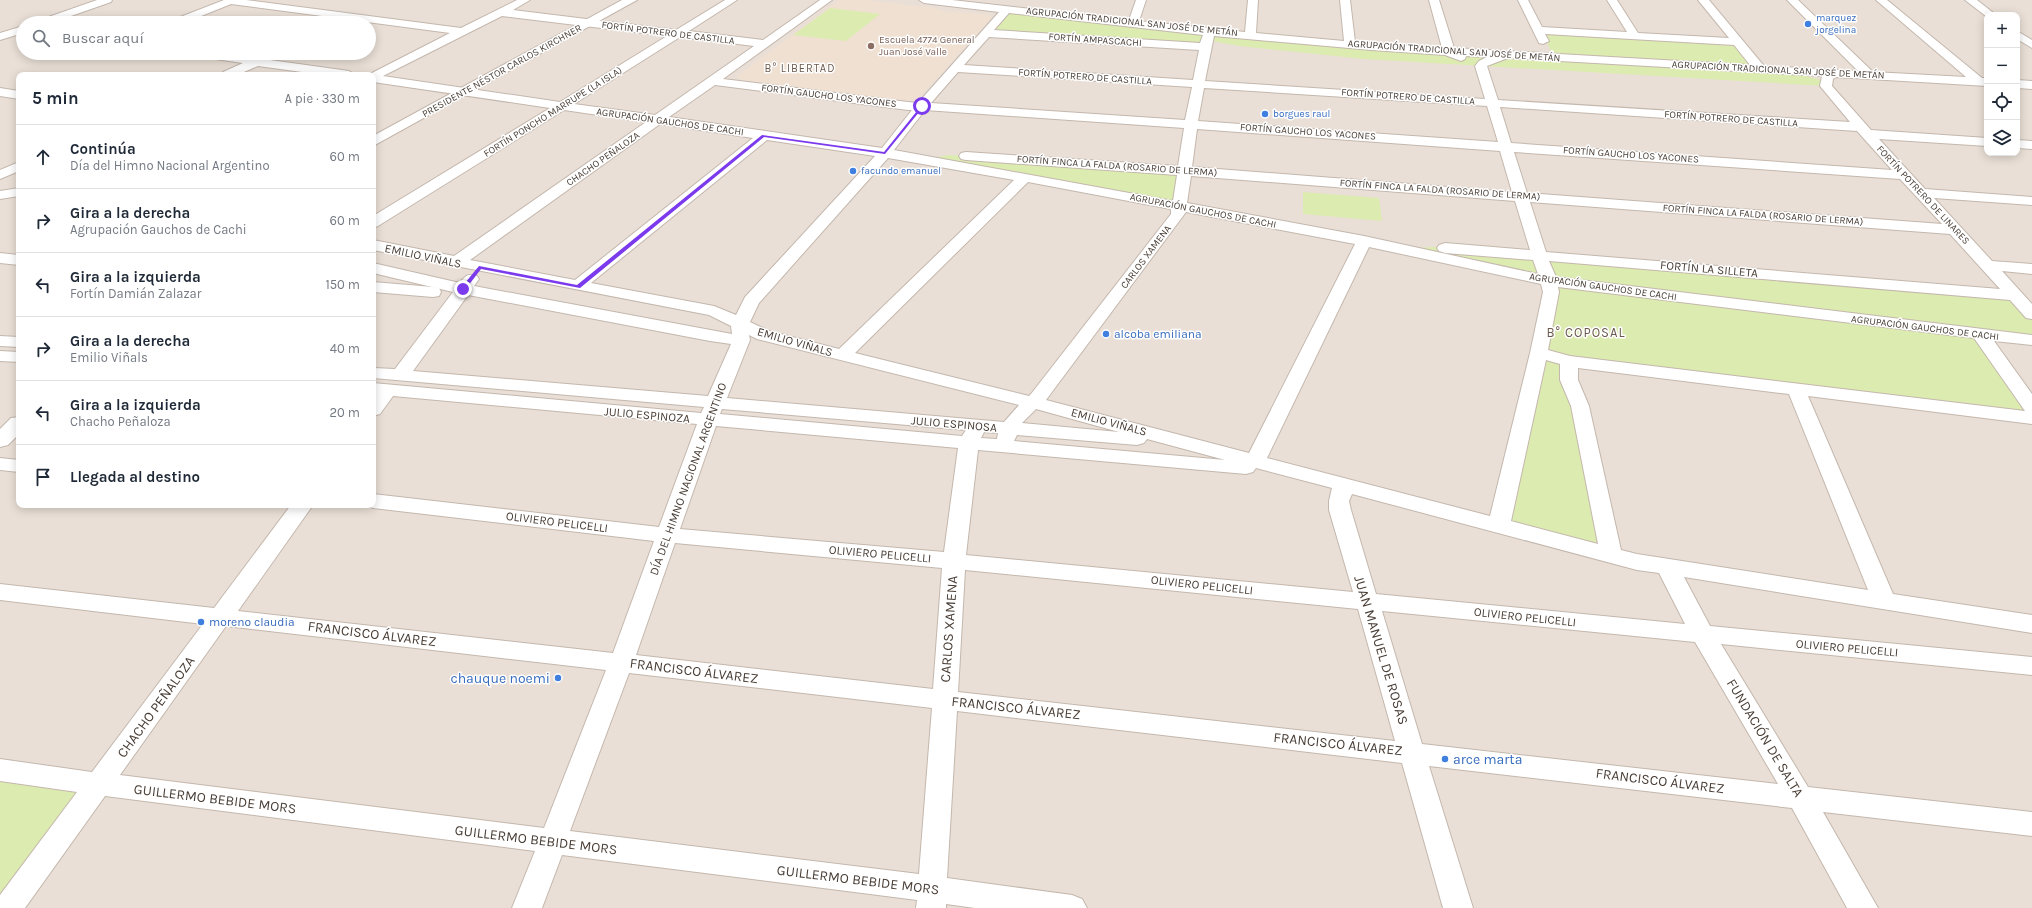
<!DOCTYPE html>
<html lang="es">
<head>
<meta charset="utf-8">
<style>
  :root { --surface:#fff; --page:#f2f2f3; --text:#1f2937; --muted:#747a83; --line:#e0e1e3 }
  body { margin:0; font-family:Karla,sans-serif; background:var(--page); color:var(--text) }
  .controls { position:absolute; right:12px; top:12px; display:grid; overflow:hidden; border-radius:8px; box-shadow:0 2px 10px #0003 }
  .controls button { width:36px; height:36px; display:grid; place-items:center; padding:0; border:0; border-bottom:1px solid var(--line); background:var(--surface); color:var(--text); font:20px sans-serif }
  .stop { position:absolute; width:12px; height:12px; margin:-9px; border:3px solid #7c3aed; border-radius:50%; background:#fff }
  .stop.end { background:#7c3aed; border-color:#fff; box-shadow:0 1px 4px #0008 }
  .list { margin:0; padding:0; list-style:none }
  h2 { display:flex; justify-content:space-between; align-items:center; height:52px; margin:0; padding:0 16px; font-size:17px }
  h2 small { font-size:13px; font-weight:400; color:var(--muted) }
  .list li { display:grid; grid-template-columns:26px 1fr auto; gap:12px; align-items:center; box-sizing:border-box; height:64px; padding:0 16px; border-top:1px solid var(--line) }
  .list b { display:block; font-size:15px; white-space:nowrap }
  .list p { margin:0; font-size:13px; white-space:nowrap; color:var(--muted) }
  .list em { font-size:13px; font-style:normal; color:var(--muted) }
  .icon { flex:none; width:22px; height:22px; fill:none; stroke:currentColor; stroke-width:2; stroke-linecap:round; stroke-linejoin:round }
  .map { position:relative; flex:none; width:2032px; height:908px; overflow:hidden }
  .search { position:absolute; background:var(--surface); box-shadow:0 2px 10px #0003; left:16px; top:16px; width:360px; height:44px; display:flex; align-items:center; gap:10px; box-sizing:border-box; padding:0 14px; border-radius:22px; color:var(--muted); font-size:15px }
  .panel { position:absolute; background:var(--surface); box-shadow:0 2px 10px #0003; left:16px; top:72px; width:360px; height:436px; border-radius:8px }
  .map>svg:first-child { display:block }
  .residential { fill:#e9dfd6; fill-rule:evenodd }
  .education { fill:#efe0d2 }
  .green { fill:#dcebb0 }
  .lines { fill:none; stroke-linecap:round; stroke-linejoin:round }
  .minor-casing { stroke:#c4b7ad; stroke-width:2 }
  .tertiary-casing { stroke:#c4b7ad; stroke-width:2 }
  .minor { fill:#fff; fill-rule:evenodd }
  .tertiary { fill:#fff; fill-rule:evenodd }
  .route { fill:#7c3aed }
  .shop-dot { fill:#3f7fe0; stroke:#fff; stroke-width:1.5 }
  .education-dot { fill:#8d6e63; stroke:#fff; stroke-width:1.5 }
  .labels { text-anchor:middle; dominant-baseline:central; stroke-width:3; stroke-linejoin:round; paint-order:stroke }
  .far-shop-label { font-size:10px; fill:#366cbe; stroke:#fff; text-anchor:start }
  .far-street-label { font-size:10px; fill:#493e36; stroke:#fff }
  .far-education-label { font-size:10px; fill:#785e54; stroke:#fff; text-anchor:start }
  .far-neighbourhood-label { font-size:11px; letter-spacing:1px; fill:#6c594d; stroke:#fff }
  .street-label { font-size:12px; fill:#493e36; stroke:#fff }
  .shop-label { font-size:12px; fill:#366cbe; stroke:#fff; text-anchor:start }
  .neighbourhood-label { font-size:13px; letter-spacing:1px; fill:#6c594d; stroke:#fff }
  .near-street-label { font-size:14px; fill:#493e36; stroke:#fff }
  .near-shop-label { font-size:14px; fill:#366cbe; stroke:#fff; text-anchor:end }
</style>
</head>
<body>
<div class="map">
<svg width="2032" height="908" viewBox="0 0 2032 908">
  <rect width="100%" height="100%" fill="#f5efe9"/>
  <path class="residential" d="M 0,0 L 2032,0 L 2032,908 L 0,908 ZM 1987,15 L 2017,15 L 2017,153 L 1987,153 ZM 23,23 L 369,23 L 369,53 L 23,53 ZM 19,75 L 373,75 L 373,505 L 19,505 Z"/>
  <polygon class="education" points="839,0 865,0 935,8 943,11 986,14 992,17 918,99 906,102 740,80 737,76"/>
  <g class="green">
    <polygon points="830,8 880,14 846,41 793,35"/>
    <polygon points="1007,9 1372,47 1786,71 1825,81 1826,86 1364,59 1239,46 1207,40 1205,47 986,33"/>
    <polygon points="1541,31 1733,42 1756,68 1554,57"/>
    <polygon points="949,155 1184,171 1181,206 926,159"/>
    <polygon points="1303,192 1379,198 1382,221 1303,214"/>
    <polygon points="1433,247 2015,295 2032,314 2032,340 1981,335 2032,418 1570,361 1611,555 1499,525 1549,281 1403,249"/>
    <polygon points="0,780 82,791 0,898"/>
  </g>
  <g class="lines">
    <defs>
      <g id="minor">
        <polygon points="97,0 112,0 111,2 51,23 36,23 37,21"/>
        <path d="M 224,0 L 246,0 L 461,28 L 517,0 L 530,0 L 513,10 L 676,30 L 725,0 L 737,0 L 689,31 L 763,40 L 820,0 L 832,0 L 723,79 L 908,102 L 918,103 L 999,12 L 924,3 L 919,0 L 952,0 L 1129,20 L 1136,0 L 1146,0 L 1139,21 L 1245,32 L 1248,0 L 1258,0 L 1256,33 L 1344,41 L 1340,0 L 1350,0 L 1355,42 L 1442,48 L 1429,0 L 1439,0 L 1454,48 L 1750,65 L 1734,45 L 1545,34 L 1549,41 L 1543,44 L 1539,43 L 1518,0 L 1528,0 L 1542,27 L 1627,32 L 1607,0 L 1617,0 L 1638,33 L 1729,38 L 1698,0 L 1709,0 L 1764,66 L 1858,71 L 1787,0 L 1798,0 L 1873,72 L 1966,77 L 1876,0 L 1887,0 L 1982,78 L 1987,78 L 1987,86 L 1836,77 L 1833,79 L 1832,86 L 1871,130 L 1987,138 L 1987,146 L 1879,139 L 1925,189 L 2032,197 L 2032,205 L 1934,198 L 1992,261 L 2032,264 L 2032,274 L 2002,271 L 2032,304 L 2032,319 L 2026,318 L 2010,300 L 1549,261 L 1556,277 L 2032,335 L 2032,345 L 1994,341 L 2032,394 L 2032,424 L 1808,396 L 1893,594 L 2032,615 L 2032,633 L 1684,577 L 1710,626 L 2032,657 L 2032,675 L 1721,644 L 1808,787 L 2032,812 L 2032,836 L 1823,812 L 1878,908 L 1847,908 L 1792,808 L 1429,766 L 1473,908 L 1443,908 L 1402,763 L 957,711 L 947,878 L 1072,895 L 1082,899 L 1087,908 L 975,908 L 946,904 L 946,908 L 916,908 L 917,900 L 562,855 L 542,908 L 512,908 L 535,851 L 105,796 L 25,908 L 0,908 L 0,895 L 77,792 L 0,781 L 0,759 L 92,772 L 203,624 L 0,600 L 0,584 L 214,608 L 291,505 L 313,505 L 238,611 L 613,653 L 654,541 L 373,508 L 365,505 L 373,505 L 373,494 L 659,527 L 697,424 L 393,396 L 380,414 L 373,416 L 373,398 L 375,395 L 373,395 L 373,383 L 701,413 L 704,407 L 373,378 L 373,368 L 395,369 L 453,292 L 373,273 L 373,263 L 460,283 C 465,276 468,273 477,276 L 479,279 L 474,286 L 732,334 L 731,326 L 709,315 L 373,250 L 373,240 L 454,256 L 646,122 L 564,110 L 378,226 L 373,228 L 373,216 L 550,108 L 373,82 L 373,75 L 368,75 L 450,33 L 231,4 L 184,23 L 169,23 L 170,21 ZM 1009,13 L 1203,35 L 1200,43 L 994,30 ZM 502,16 L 667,36 L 560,102 L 383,76 ZM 1214,36 L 1372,50 L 1445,55 L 1461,61 L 1465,59 L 1466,56 L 1487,57 L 1479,61 L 1475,66 L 1485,99 L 1205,81 ZM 680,37 L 754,46 L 655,115 L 574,104 ZM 989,37 L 1199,50 L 1193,80 L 964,65 ZM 1508,58 L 1822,76 L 1820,86 L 1850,122 L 1498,100 L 1487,66 ZM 958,72 L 1192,87 L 1185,120 L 931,103 ZM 715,85 L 908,110 L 912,110 L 882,148 L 669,117 ZM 1204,88 L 1487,106 L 1498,142 L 1198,121 ZM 1500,107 L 1857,131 L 1892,170 L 1511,143 ZM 925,110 L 1184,128 L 1178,166 L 966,152 L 961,153 L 959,156 L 961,159 L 966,160 L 1177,175 L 1173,201 L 894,150 ZM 660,124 L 753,138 L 575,280 L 470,260 ZM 1197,129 L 1500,151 L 1512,192 L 1192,167 ZM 767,140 L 875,156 L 745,297 L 736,315 L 714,306 L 591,283 ZM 1514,152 L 1900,179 L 1942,224 L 1527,193 ZM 888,158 L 1014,180 L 839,349 L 769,331 L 750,322 L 759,303 ZM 1191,176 L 1515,201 L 1530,250 L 1445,243 L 1439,245 L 1437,248 L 1439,251 L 1445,253 L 1533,260 L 1538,274 L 1364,236 L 1187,203 ZM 1028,182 L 1171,209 L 1171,214 L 1031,394 L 1029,396 L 855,353 ZM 1530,202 L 1950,234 L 2000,289 L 1546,252 ZM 1186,212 L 1355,244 L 1249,453 L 1046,400 ZM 1369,247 L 1541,284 L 1543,292 L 1530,353 L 1490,516 L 1267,458 ZM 1558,287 L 1974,338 L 2025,411 L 1570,356 L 1548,350 L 1559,292 ZM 468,295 L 710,341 L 731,344 L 708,396 L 413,371 ZM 749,335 L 757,339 L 1019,405 L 1004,422 L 727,398 L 750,340 ZM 1546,360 L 1560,364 L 1560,380 L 1571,406 L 1598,544 L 1511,521 ZM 1578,368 L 1789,394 L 1868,590 L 1637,554 L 1621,550 L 1589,406 L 1578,380 ZM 722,409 L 966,430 L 962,436 L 720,414 ZM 1036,409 L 1119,432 L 1022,423 ZM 716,426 L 958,448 L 944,552 L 680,529 ZM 984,432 L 998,433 L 997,439 L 981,438 ZM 1017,435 L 1137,445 L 1144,443 L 1147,439 L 1225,460 L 1014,441 ZM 978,450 L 1246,474 L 1253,472 L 1256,468 L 1332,488 L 1329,501 L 1329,510 L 1353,592 L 966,555 ZM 1352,494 L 1637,570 L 1659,573 L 1685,624 L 1376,594 L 1351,510 L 1349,501 ZM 675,543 L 942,568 L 933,689 L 636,655 ZM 965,570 L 1358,609 L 1395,741 L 958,692 ZM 1382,611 L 1695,642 L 1778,784 L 1422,744 ZM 226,626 L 606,670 L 544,828 L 120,775 ZM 629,673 L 932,708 L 919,874 L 570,831 Z"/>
        <polygon points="1965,0 1977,0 1996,15 1987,15 1987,17"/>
        <polygon points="23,26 23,33 0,40 0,33"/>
        <polygon points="2017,31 2032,40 2032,48 2017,39"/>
        <polygon points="188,53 219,53 349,71 355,75 324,75 258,66 237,75 221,75 223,72 243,63 194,56"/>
        <polygon points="2017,80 2032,81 2032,89 2017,88"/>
        <polygon points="0,88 19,91 19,99 0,96"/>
        <polygon points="2017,140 2032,141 2032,149 2017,148"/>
        <polygon points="19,162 19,171 0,179 0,170"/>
        <polygon points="19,188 19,196 0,199 0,191"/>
        <polygon points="0,253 19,255 19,265 0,263"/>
        <polygon points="373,282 433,287 439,288 441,292 439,296 433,297 373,292"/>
        <polygon points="0,336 19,337 19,347 0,346"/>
        <polygon points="0,351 19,352 19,362 0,361"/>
        <polygon points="0,458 19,460 19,472 0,470"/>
      </g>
      <g id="tertiary">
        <polygon points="622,0 637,0 373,146 373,136"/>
        <polygon points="19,417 19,434 8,445 0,447 0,429 11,418"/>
      </g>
    </defs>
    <use href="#minor" class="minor-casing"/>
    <use href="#tertiary" class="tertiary-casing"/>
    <use href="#minor" class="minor"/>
    <use href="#tertiary" class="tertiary"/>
  </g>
  <polygon class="route" points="921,106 924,106 885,154 764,137 580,288 481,269 465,290 460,289 479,266 577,285 762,135 884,152"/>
  <g class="shop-dot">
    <circle cx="1808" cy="24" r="4"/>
    <circle cx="1265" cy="114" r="4"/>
    <circle cx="853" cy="171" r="4"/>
    <circle cx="1106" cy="334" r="4"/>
    <circle cx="201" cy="622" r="4"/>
    <circle cx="558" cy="678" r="4"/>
    <circle cx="1445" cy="759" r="4"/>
  </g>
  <circle class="education-dot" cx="871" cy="46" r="4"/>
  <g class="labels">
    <g class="far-shop-label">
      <text x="1816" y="18">marquez<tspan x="1816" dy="12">jorgelina</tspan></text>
      <text x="1273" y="114">borgues raul</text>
      <text x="861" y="171">facundo emanuel</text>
    </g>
    <g class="far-street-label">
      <text transform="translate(1132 22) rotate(6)">AGRUPACIÓN TRADICIONAL SAN JOSÉ DE METÁN</text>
      <text transform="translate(668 33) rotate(7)">FORTÍN POTRERO DE CASTILLA</text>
      <text transform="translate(1095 40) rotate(4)">FORTÍN AMPASCACHI</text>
      <text transform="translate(1454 51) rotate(4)">AGRUPACIÓN TRADICIONAL SAN JOSÉ DE METÁN</text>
      <text transform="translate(1778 70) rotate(3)">AGRUPACIÓN TRADICIONAL SAN JOSÉ DE METÁN</text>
      <text transform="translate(502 71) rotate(-29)">PRESIDENTE NÉSTOR CARLOS KIRCHNER</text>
      <text transform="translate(1085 77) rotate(4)">FORTÍN POTRERO DE CASTILLA</text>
      <text transform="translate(829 96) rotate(7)">FORTÍN GAUCHO LOS YACONES</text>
      <text transform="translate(1408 97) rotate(4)">FORTÍN POTRERO DE CASTILLA</text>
      <text transform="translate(553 112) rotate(-32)">FORTÍN PONCHO MARRUPE (LA ISLA)</text>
      <text transform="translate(1731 119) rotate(4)">FORTÍN POTRERO DE CASTILLA</text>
      <text transform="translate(670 122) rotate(8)">AGRUPACIÓN GAUCHOS DE CACHI</text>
      <text transform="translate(1308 132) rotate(4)">FORTÍN GAUCHO LOS YACONES</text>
      <text transform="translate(1631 155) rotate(4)">FORTÍN GAUCHO LOS YACONES</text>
      <text transform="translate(603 159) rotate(-35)">CHACHO PEÑALOZA</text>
      <text transform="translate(1117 166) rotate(4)">FORTÍN FINCA LA FALDA (ROSARIO DE LERMA)</text>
      <text transform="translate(1440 190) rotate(4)">FORTÍN FINCA LA FALDA (ROSARIO DE LERMA)</text>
      <text transform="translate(1923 195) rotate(47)">FORTÍN POTRERO DE LINARES</text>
      <text transform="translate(1203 211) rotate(11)">AGRUPACIÓN GAUCHOS DE CACHI</text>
      <text transform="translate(1763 215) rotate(4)">FORTÍN FINCA LA FALDA (ROSARIO DE LERMA)</text>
      <text transform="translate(1146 257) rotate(-53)">CARLOS XAMENA</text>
      <text transform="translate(1603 287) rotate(8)">AGRUPACIÓN GAUCHOS DE CACHI</text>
      <text transform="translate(1925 328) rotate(7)">AGRUPACIÓN GAUCHOS DE CACHI</text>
    </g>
    <g class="far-education-label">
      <text x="879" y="40">Escuela 4774 General<tspan x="879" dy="12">Juan José Valle</tspan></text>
    </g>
    <g class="far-neighbourhood-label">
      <text x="800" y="68">B° LIBERTAD</text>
    </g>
    <g class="street-label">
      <text transform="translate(423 256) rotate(12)">EMILIO VIÑALS</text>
      <text transform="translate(1709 269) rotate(5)">FORTÍN LA SILLETA</text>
      <text transform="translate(795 342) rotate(16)">EMILIO VIÑALS</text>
      <text transform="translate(647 415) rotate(5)">JULIO ESPINOZA</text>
      <text transform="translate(1109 422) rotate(15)">EMILIO VIÑALS</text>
      <text transform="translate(954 424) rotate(5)">JULIO ESPINOSA</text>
      <text transform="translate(688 479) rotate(-70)">DÍA DEL HIMNO NACIONAL ARGENTINO</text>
      <text transform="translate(557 522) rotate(7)">OLIVIERO PELICELLI</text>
      <text transform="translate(880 554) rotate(5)">OLIVIERO PELICELLI</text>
      <text transform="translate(1202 585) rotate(6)">OLIVIERO PELICELLI</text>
      <text transform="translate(1525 617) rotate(6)">OLIVIERO PELICELLI</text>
      <text transform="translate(1847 648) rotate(5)">OLIVIERO PELICELLI</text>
    </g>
    <g class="shop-label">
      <text x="1114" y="334">alcoba emiliana</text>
      <text x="209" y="622">moreno claudia</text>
    </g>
    <g class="neighbourhood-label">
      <text x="1586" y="332">B° COPOSAL</text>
    </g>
    <g class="near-street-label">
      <text transform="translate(949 629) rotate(-86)">CARLOS XAMENA</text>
      <text transform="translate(372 634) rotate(7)">FRANCISCO ÁLVAREZ</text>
      <text transform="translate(1381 650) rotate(73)">JUAN MANUEL DE ROSAS</text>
      <text transform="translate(694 671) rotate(7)">FRANCISCO ÁLVAREZ</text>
      <text transform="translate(156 707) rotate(-54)">CHACHO PEÑALOZA</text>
      <text transform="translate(1016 708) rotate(6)">FRANCISCO ÁLVAREZ</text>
      <text transform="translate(1765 738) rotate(59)">FUNDACIÓN DE SALTA</text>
      <text transform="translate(1338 744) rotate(6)">FRANCISCO ÁLVAREZ</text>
      <text transform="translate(1660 781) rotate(7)">FRANCISCO ÁLVAREZ</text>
      <text transform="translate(215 799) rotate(7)">GUILLERMO BEBIDE MORS</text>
      <text transform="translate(536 840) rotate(7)">GUILLERMO BEBIDE MORS</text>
      <text transform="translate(858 880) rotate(7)">GUILLERMO BEBIDE MORS</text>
    </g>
    <g class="near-shop-label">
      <text x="550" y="678">chauque noemi</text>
      <text x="1453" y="759" text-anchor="start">arce marta</text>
    </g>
  </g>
</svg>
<div class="controls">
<button>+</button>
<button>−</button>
<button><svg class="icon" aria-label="locate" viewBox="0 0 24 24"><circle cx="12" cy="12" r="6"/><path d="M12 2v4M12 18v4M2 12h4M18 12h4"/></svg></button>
<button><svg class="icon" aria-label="layers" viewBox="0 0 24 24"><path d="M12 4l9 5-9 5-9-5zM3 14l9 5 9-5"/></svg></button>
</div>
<div class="stop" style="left:922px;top:106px"></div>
<div class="stop end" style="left:463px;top:289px"></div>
<div class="search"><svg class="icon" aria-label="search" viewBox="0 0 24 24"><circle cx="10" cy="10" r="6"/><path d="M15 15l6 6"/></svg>Buscar aquí</div>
<section class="panel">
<h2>5 min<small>A pie · 330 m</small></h2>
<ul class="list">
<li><svg class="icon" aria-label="ahead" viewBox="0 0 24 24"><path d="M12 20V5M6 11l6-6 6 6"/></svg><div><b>Continúa</b><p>Día del Himno Nacional Argentino</p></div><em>60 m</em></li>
<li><svg class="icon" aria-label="right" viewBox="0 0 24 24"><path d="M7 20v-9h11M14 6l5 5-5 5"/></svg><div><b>Gira a la derecha</b><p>Agrupación Gauchos de Cachi</p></div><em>60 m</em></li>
<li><svg class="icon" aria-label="left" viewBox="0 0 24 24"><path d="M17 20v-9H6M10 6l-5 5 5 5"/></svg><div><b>Gira a la izquierda</b><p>Fortín Damián Zalazar</p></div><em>150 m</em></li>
<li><svg class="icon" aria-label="right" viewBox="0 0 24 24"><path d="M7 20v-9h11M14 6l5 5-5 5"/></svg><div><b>Gira a la derecha</b><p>Emilio Viñals</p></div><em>40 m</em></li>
<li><svg class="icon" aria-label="left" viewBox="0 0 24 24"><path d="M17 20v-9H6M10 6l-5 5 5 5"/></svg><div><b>Gira a la izquierda</b><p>Chacho Peñaloza</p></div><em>20 m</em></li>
<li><svg class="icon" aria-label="arrive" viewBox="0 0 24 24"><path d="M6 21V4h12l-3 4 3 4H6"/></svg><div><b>Llegada al destino</b></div></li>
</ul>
</section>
</div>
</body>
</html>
